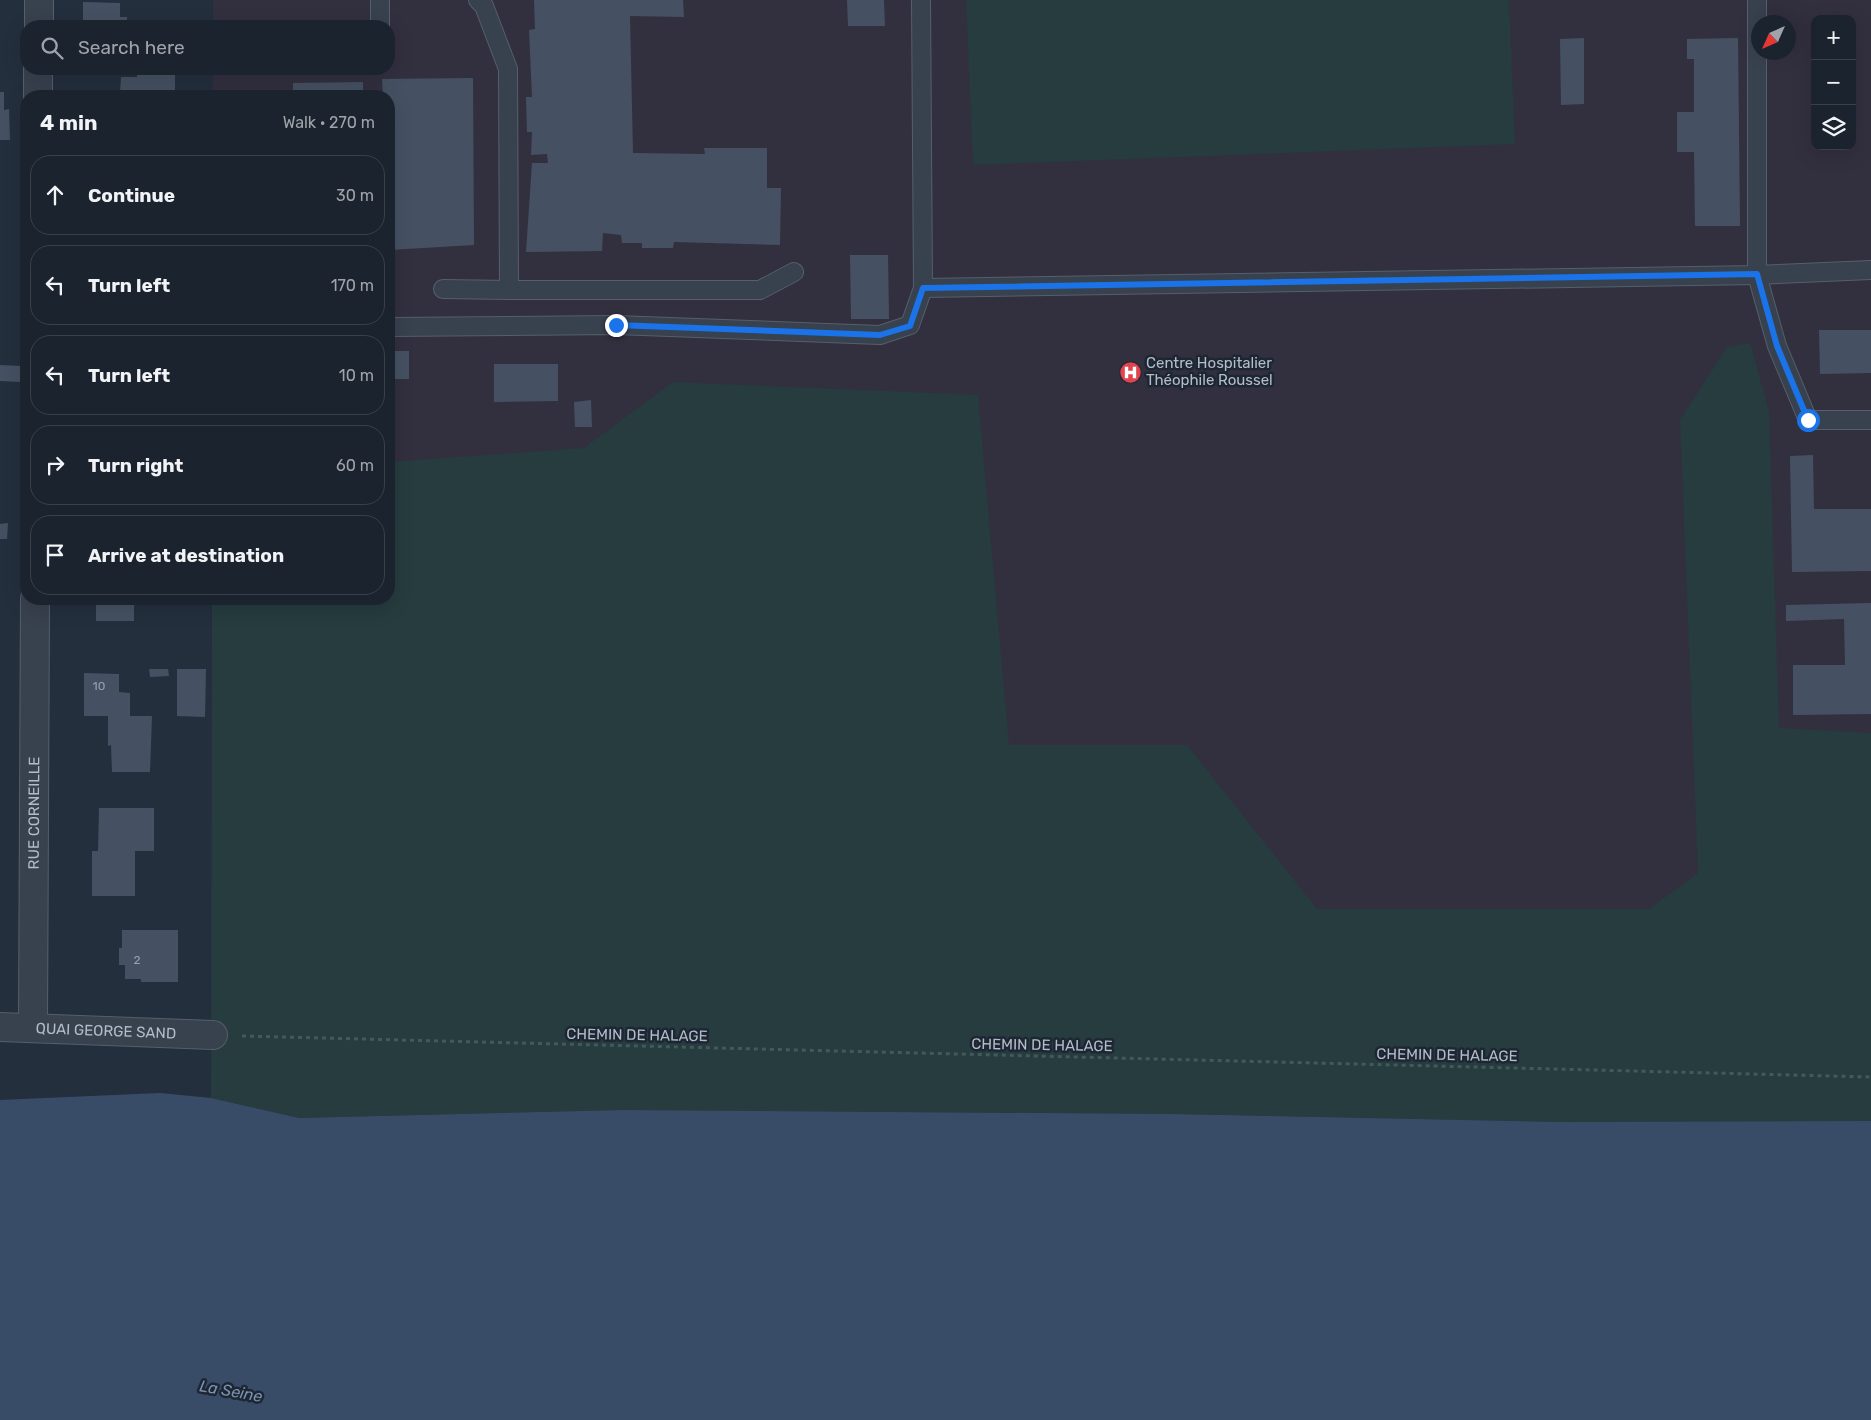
<!DOCTYPE html>
<html lang="en">
<head>
<meta charset="utf-8">
<style>
  :root { --surface:#1b232e; --page:#242b36; --text:#f1f3f6; --muted:#a0a4aa; --line:#39404a }
  body { margin:0; font-family:Rubik,sans-serif; background:var(--page); color:var(--text) }
  .controls { position:absolute; right:15px; top:15px; display:grid; overflow:hidden; border-radius:10px; box-shadow:0 5px 20px #0002 }
  .controls button { width:45px; height:45px; display:grid; place-items:center; padding:0; border:0; border-bottom:1px solid var(--line); background:var(--surface); color:var(--text); font:25px sans-serif }
  .compass { position:absolute; left:1751px; top:15px; width:45px; height:45px; border-radius:50%; background:var(--surface); box-shadow:0 5px 20px #0002; rotate:225deg }
  .stop { position:absolute; width:15px; height:15px; margin:-11px; border:4px solid #1a73e8; border-radius:50%; background:#fff }
  .stop.end { background:#1a73e8; border-color:#fff; box-shadow:0 1px 5px #0008 }
  .list { margin:0; padding:0; list-style:none }
  h2 { display:flex; justify-content:space-between; align-items:center; height:65px; margin:0; padding:0 20px; font-size:21px }
  h2 small { font-size:16px; font-weight:400; color:var(--muted) }
  .list li { display:grid; grid-template-columns:32px 1fr auto; gap:15px; align-items:center; box-sizing:border-box; height:80px; margin:0 10px 10px; padding:0 10px; border:1px solid var(--line); border-radius:20px }
  .list b { display:block; font-size:19px; white-space:nowrap }
  .list em { font-size:16px; font-style:normal; color:var(--muted) }
  .icon { flex:none; width:28px; height:28px; fill:none; stroke:currentColor; stroke-width:2; stroke-linecap:round; stroke-linejoin:round }
  .map { position:relative; flex:none; width:1871px; height:1420px; overflow:hidden }
  .search { position:absolute; background:var(--surface); box-shadow:0 5px 20px #0002; left:20px; top:20px; width:375px; height:55px; display:flex; align-items:center; gap:12px; box-sizing:border-box; padding:0 18px; border-radius:20px; color:var(--muted); font-size:19px }
  .panel { position:absolute; background:var(--surface); box-shadow:0 5px 20px #0002; left:20px; top:90px; width:375px; height:515px; border-radius:20px }
  .map>svg:first-child { display:block }
  .medical { fill:#32303f; fill-rule:evenodd }
  .green { fill:#263c3f }
  .water { fill:#394c67 }
  .building { fill:#455162 }
  .lines { fill:none; stroke-linecap:round; stroke-linejoin:round }
  .service-casing { stroke:#565f6c; stroke-width:20 }
  .minor-casing { stroke:#565f6c; stroke-width:30 }
  .path { stroke:#44595c; stroke-width:3; stroke-dasharray:4 4; stroke-linecap:butt }
  .service { stroke:#38414e; stroke-width:18 }
  .minor { stroke:#38414e; stroke-width:28 }
  .route { stroke:#1a73e8; stroke-width:6 }
  .labels { text-anchor:middle; dominant-baseline:central; stroke-width:5; stroke-linejoin:round; paint-order:stroke }
  .number-label { font-size:12px; fill:#98a1af }
  .poi-label { font-size:15px; fill:#b4bcc9; stroke:#1d2633; text-anchor:start }
  .street-label { font-size:15px; fill:#b4bcc9; stroke:#1d2633 }
  .water-label { font-size:16px; font-style:italic; fill:#7c92b1; stroke:#1d2633 }
</style>
</head>
<body>
<div class="map">
<svg width="1871" height="1420" viewBox="0 0 1871 1420">
  <rect width="100%" height="100%" fill="#242f3e"/>
  <path class="medical" d="M 213,0 L 1871,0 L 1871,1077 L 213,1035 L 389,599 L 389,96 L 213,96 L 213,69 L 389,69 L 389,26 L 213,26 ZM 1815,19 L 1852,19 L 1852,146 L 1815,146 ZM 1758,22 L 1788,22 L 1788,52 L 1758,52 Z"/>
  <g class="green">
    <polygon points="966,0 1509,0 1515,144 973,165"/>
    <polygon points="1750,343 1769,411 1779,728 1871,733 1871,1121 1559,1122 1172,1114 623,1110 299,1118 211,1098 212,599 389,599 389,462 584,448 673,382 978,395 1009,745 1187,745 1317,909 1649,909 1698,873 1680,420 1727,347"/>
  </g>
  <polygon class="water" points="160,1093 211,1098 299,1118 623,1110 1172,1114 1559,1122 1871,1121 1871,1420 0,1420 0,1100"/>
  <g class="building">
    <polygon points="534,0 683,0 684,17 630,16 633,153 705,154 704,148 767,148 767,188 781,188 780,245 674,242 673,248 642,248 642,243 622,243 621,235 603,233 602,251 526,252 532,163 548,163 547,154 531,155 532,132 527,132 526,97 532,97 529,30 535,29"/>
    <polygon points="847,0 884,0 885,26 848,26"/>
    <polygon points="83,2 120,3 120,17 127,17 127,26 83,26"/>
    <polygon points="1584,38 1584,104 1561,105 1560,39"/>
    <polygon points="1738,38 1740,226 1695,226 1694,152 1677,152 1677,112 1694,112 1694,59 1687,59 1687,39"/>
    <polygon points="137,69 175,69 175,93 120,93 121,77 137,77"/>
    <polygon points="473,78 474,245 389,250 389,96 383,96 382,79"/>
    <polygon points="363,82 363,96 293,96 293,83"/>
    <polygon points="0,92 4,92 4,110 9,109 10,140 0,140"/>
    <polygon points="850,255 888,255 889,319 851,319"/>
    <polygon points="1819,330 1871,330 1871,373 1820,374"/>
    <polygon points="391,351 409,351 409,379 390,379"/>
    <polygon points="494,364 558,364 558,401 494,402"/>
    <polygon points="0,365 21,366 21,382 0,381"/>
    <polygon points="591,400 592,427 575,427 574,402"/>
    <polygon points="1813,455 1814,509 1871,509 1871,571 1792,572 1790,456"/>
    <polygon points="8,523 7,539 0,539 0,524"/>
    <rect x="96" y="599" width="38" height="22"/>
    <polygon points="1871,603 1871,714 1793,715 1793,665 1845,665 1844,619 1786,621 1786,605"/>
    <polygon points="149,669 168,669 169,676 150,677"/>
    <polygon points="177,669 206,669 205,717 177,716"/>
    <polygon points="84,673 119,674 119,692 130,693 130,716 152,716 150,772 112,772 111,745 108,746 108,716 84,716"/>
    <polygon points="99,808 154,808 154,851 135,851 135,896 92,896 92,851 98,851"/>
    <polygon points="122,930 178,930 178,982 141,982 141,979 125,979 125,965 119,965 119,948 122,948"/>
  </g>
  <g class="lines">
    <defs>
      <g id="service">
        <polyline points="478,0 484,6 508,69 509,290 760,290 794,272"/>
        <polyline points="1757,0 1757,275 1777,346 1808,420 1871,420"/>
        <polyline points="380,26 380,0"/>
        <polyline points="923,288 1757,275 1871,270"/>
        <polyline points="443,289 509,290"/>
        <polyline points="389,327 616,325 880,335 910,325 923,288 921,0"/>
      </g>
      <g id="minor">
        <polyline points="39,26 39,0"/>
        <polyline points="38,96 38,69"/>
        <path id="s1" d="M 0,1027 L 213,1035"/>
        <path id="s2" d="M 33,1028 L 35,599"/>
      </g>
    </defs>
    <use href="#service" class="service-casing"/>
    <use href="#minor" class="minor-casing"/>
    <polyline class="path" points="242,1036 1871,1077"/>
    <use href="#service" class="service"/>
    <use href="#minor" class="minor"/>
  </g>
  <g class="lines">
    <polyline class="route" points="616,325 880,335 910,326 923,288 1757,274 1777,346 1808,420"/>
  </g>
  <defs>
    <symbol id="hospital-disc" viewBox="-11 -11 22 22"><circle r="9.5" fill="#e0444e" stroke="#1d2633"/><path d="M-5-5h3v3.5h4V-5h3V5h-3V1.5h-4V5h-3Z" fill="#fff"/></symbol>
  </defs>
  <g fill-rule="evenodd">
    <use href="#hospital-disc" x="1118" y="360" width="25" height="25"/>
  </g>
  <g class="labels">
    <g class="number-label">
      <text x="99" y="686">10</text>
      <text x="137" y="960">2</text>
    </g>
    <g class="poi-label">
      <text x="1146" y="363">Centre Hospitalier<tspan x="1146" dy="17">Théophile Roussel</tspan></text>
    </g>
    <g class="street-label">
      <text stroke="none"><textPath href="#s2" startOffset="215">RUE CORNEILLE</textPath></text>
      <text stroke="none"><textPath href="#s1" startOffset="106">QUAI GEORGE SAND</textPath></text>
      <text transform="translate(637 1035) rotate(1)">CHEMIN DE HALAGE</text>
      <text transform="translate(1042 1045) rotate(1)">CHEMIN DE HALAGE</text>
      <text transform="translate(1447 1055) rotate(1)">CHEMIN DE HALAGE</text>
    </g>
    <g class="water-label">
      <text transform="translate(231 1391) rotate(10)">La Seine</text>
    </g>
  </g>
</svg>
<div class="controls">
<button>+</button>
<button>−</button>
<button><svg class="icon" aria-label="layers" viewBox="0 0 24 24"><path d="M12 4l9 5-9 5-9-5zM3 14l9 5 9-5"/></svg></button>
</div>
<svg class="compass" viewBox="-18 -18 36 36"><path d="M0-13l5 13h-10z" fill="#e53935"/><path d="M0 13l5-13h-10z" fill="#a0a4aa"/></svg>
<div class="stop" style="left:1808px;top:420px"></div>
<div class="stop end" style="left:616px;top:325px"></div>
<div class="search"><svg class="icon" aria-label="search" viewBox="0 0 24 24"><circle cx="10" cy="10" r="6"/><path d="M15 15l6 6"/></svg>Search here</div>
<section class="panel">
<h2>4 min<small>Walk · 270 m</small></h2>
<ul class="list">
<li><svg class="icon" aria-label="ahead" viewBox="0 0 24 24"><path d="M12 20V5M6 11l6-6 6 6"/></svg><div><b>Continue</b></div><em>30 m</em></li>
<li><svg class="icon" aria-label="left" viewBox="0 0 24 24"><path d="M17 20v-9H6M10 6l-5 5 5 5"/></svg><div><b>Turn left</b></div><em>170 m</em></li>
<li><svg class="icon" aria-label="left" viewBox="0 0 24 24"><path d="M17 20v-9H6M10 6l-5 5 5 5"/></svg><div><b>Turn left</b></div><em>10 m</em></li>
<li><svg class="icon" aria-label="right" viewBox="0 0 24 24"><path d="M7 20v-9h11M14 6l5 5-5 5"/></svg><div><b>Turn right</b></div><em>60 m</em></li>
<li><svg class="icon" aria-label="arrive" viewBox="0 0 24 24"><path d="M6 21V4h12l-3 4 3 4H6"/></svg><div><b>Arrive at destination</b></div></li>
</ul>
</section>
</div>
</body>
</html>
